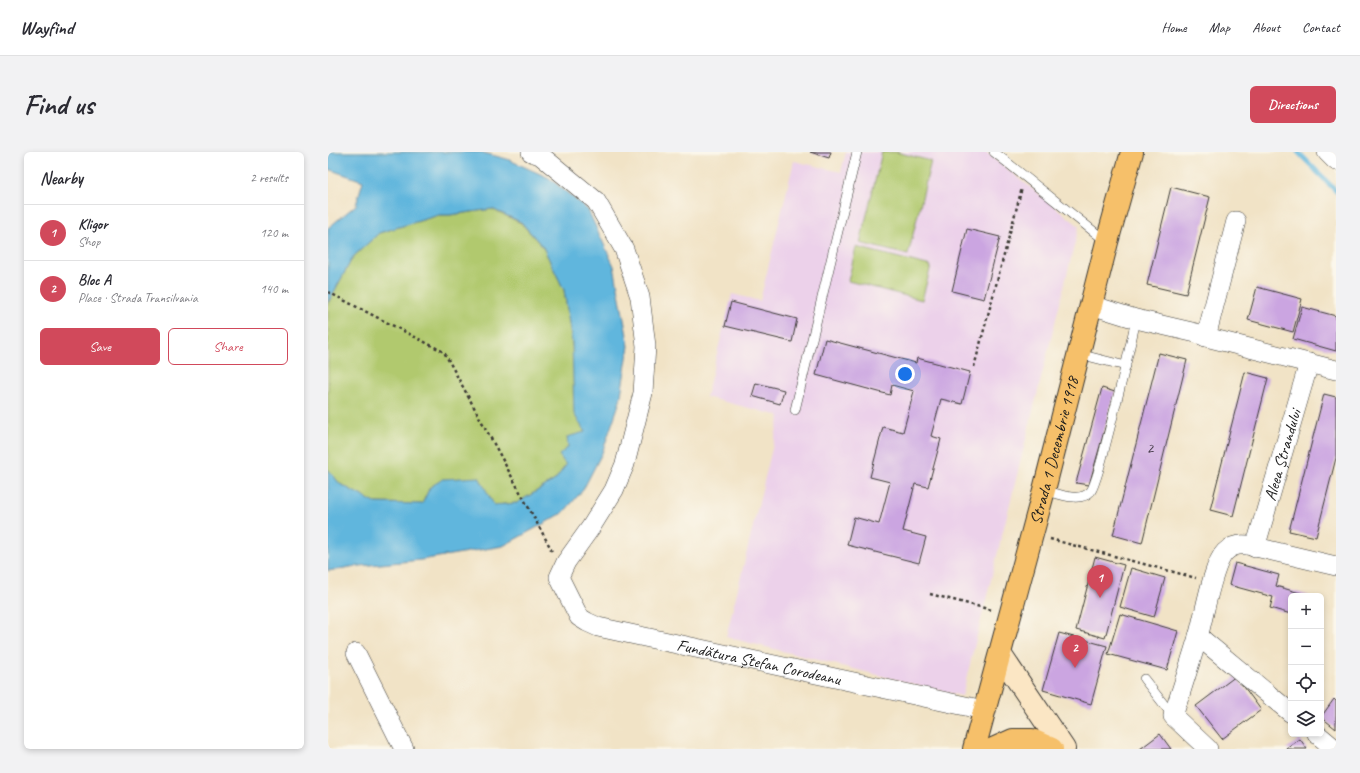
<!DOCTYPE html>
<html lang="en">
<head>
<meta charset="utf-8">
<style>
  :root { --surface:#fff; --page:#f2f2f3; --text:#2b2b33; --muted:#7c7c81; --line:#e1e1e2; --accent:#d1495b }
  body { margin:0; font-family:Caveat,sans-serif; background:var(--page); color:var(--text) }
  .controls { position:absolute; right:12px; bottom:12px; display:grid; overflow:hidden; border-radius:6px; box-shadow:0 2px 6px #0003 }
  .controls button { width:36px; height:36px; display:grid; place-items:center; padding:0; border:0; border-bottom:1px solid var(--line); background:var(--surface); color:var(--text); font:20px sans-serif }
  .you { position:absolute; left:577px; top:222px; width:14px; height:14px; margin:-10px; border:3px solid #fff; border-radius:50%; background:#1a73e8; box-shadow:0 0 0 6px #1a73e833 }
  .badge { display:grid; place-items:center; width:26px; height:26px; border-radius:50%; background:var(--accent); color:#fff; font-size:13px; font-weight:700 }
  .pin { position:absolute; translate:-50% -33px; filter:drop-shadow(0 1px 2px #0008) }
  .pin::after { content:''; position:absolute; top:21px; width:14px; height:12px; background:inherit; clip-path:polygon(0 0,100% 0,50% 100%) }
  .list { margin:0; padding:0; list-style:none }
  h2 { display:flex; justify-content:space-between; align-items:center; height:52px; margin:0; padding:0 16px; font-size:17px }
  h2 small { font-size:13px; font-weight:400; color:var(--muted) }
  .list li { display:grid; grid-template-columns:26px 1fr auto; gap:12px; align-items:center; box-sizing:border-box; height:56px; padding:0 16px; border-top:1px solid var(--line) }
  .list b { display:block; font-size:15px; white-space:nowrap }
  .list p { margin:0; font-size:13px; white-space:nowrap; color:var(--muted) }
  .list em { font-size:13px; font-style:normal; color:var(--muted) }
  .actions { display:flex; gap:8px; padding:12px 16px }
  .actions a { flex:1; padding:9px 0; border:1px solid var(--accent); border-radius:6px; text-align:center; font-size:14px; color:var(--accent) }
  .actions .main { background:var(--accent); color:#fff }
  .icon { flex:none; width:22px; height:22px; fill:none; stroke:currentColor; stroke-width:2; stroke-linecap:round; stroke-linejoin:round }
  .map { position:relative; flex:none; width:1008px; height:597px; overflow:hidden; border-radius:6px }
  header { display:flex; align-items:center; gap:24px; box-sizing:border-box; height:56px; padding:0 20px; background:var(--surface); border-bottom:1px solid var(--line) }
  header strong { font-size:19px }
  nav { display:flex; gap:22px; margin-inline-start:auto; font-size:14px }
  .intro { display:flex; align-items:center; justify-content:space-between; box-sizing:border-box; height:96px; padding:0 24px }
  h1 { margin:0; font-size:28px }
  .button { padding:10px 18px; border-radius:6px; background:var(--accent); color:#fff; font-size:14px; font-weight:700 }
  main { display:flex; gap:24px; padding:0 24px }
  aside { flex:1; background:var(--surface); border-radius:6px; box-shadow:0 2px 6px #0003 }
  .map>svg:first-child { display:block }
  .built { fill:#ecd1ea }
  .green { fill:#b1c96e; stroke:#667245 }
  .water { fill:#60b6dd; stroke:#3e697c }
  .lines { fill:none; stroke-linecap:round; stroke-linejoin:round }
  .stream { stroke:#60b6dd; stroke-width:5 }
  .building { fill:#cba5e1 }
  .lane-casing { stroke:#3c3a36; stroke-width:10 }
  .street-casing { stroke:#3c3a36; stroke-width:20 }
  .secondary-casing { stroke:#3c3a36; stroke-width:24 }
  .primary-casing { stroke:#3c3a36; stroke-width:24 }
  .path { stroke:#3c3a36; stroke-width:2.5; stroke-dasharray:3 3; stroke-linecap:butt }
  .lane { stroke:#fff; stroke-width:9 }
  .street { stroke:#fff; stroke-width:19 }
  .secondary { stroke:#fbe6c4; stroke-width:22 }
  .primary { stroke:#f6c06b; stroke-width:22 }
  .labels { text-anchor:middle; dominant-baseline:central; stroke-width:3.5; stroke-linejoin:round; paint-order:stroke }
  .number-label { font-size:15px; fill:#483e4d }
  .street-label { font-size:17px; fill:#1c1c1c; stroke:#fbf7ec }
</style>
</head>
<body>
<header>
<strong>Wayfind</strong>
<nav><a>Home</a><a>Map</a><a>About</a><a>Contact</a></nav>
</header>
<div class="intro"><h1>Find us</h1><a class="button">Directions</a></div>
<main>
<aside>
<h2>Nearby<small>2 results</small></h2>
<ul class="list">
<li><span class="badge">1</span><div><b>Kligor</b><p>Shop</p></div><em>120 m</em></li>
<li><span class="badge">2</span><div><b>Bloc A</b><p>Place · Strada Transilvania</p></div><em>140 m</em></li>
</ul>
<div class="actions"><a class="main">Save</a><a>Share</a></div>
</aside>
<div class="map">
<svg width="1008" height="597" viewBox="0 0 1008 597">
  <rect width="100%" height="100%" fill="#fbf7ec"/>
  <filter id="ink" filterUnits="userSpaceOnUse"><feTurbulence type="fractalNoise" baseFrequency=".025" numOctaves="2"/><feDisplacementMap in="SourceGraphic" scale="8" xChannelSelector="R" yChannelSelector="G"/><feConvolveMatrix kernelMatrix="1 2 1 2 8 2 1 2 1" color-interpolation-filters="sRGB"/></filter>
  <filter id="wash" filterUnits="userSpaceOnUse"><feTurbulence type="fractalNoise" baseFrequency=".012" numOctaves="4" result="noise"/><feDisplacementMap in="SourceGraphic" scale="16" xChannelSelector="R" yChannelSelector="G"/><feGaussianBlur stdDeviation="0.9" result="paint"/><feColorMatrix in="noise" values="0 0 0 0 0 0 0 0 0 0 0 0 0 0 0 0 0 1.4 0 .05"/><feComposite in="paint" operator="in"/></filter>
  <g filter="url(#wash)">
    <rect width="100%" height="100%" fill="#f1e3c6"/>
    <polygon class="built" points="518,0 658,0 751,74 634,544 398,485 452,264 378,245 404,142 432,149 466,9 513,20"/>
    <g class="green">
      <polygon points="554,0 568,0 603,9 580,103 532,91"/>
      <polygon points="164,57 193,71 215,95 236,138 257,280 240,295 238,313 227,328 189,351 166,353 102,335 94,352 47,351 12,332 0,317 0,151 25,105 51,81 111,63 122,63"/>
      <polygon points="528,95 603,114 594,148 520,129"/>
    </g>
    <polygon class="water" points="0,0 152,0 179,7 221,26 260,58 286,114 301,194 292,249 274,301 255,338 235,361 175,394 93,408 22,415 0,419 0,317 12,332 47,351 94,352 102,335 115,327 151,325 166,353 189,351 227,328 238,313 231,303 240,295 239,285 257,280 246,262 244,191 236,138 215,95 193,70 164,57 122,63 111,63 51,81 25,105 0,151 0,76 28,53 35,29 0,17"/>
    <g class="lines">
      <polyline class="stream" points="970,0 1008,39"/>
    </g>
    <g id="blocks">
      <g class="building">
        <polygon points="482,0 503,0 501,6"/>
        <polygon points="843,35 882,45 858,142 819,133"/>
        <polygon points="639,77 672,85 656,147 624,139"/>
        <polygon points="929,135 974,147 965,180 920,168"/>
        <polygon points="403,150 469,167 464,190 397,174"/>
        <polygon points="974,155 1008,164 1008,199 965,187"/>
        <polygon points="497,187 588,211 589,206 642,220 634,252 613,247 603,284 613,287 600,335 587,332 575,379 598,385 591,411 519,393 526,365 551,372 562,330 542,325 555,275 575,280 586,239 564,233 562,243 488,223"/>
        <polygon points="831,201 859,208 814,391 785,383"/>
        <polygon points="917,220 940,226 905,364 882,358"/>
        <polygon points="428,231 456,238 452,252 424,244"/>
        <polygon points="774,236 787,240 761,333 748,331"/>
        <polygon points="996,242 1008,245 1008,306 988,385 961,379"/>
        <polygon points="767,405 796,413 777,486 748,478"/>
        <polygon points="907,411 951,423 948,434 982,444 963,444 963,462 942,456 945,445 901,433"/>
        <polygon points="803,416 837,426 826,465 792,455"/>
        <polygon points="792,462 850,479 839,518 780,502"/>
        <polygon points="731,481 779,494 763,552 715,538"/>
        <polygon points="908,524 933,558 894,587 868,554"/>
        <polygon points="1006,547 1008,549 1008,577 993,565"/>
        <polygon points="832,582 843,597 812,597"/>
        <polygon points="972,587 979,597 958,597"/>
      </g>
    </g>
  </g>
  <g filter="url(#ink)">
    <use href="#blocks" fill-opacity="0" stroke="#3c3a36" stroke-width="1"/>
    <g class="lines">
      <defs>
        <g id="lane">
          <polyline points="666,0 779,90"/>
          <polyline points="751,202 798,214"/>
          <polyline points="467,258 529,0"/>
          <path d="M 716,338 C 729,341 752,352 763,339 C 767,333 775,304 777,295 C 788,253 799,210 808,167"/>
          <polyline points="816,527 845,564"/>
        </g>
        <g id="street">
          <path id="s1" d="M 203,0 L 212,3 L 268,49 L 296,97 L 312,145 L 318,194 L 315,241 L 297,312 L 286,338 L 263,375 L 238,410 L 231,425 L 251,465 L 259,470 L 270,475 L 656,558"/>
          <polyline points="999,0 1008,9"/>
          <polyline points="763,153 808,167 868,181 878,185 1008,218"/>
          <polyline points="878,185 908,69"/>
          <path id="s2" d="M 927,396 L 981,211"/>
          <polyline points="870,484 963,561"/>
          <polyline points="28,501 76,597"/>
          <polyline points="989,582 1007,597"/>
          <path d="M 880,597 L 845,564 C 854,537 862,511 870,485 C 876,466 884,413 897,400 C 903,394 911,392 919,393 L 1008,414"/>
        </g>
        <polyline id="secondary" points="672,502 736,597"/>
        <g id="primary">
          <path id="s3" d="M 646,597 L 716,338 L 779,90 L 804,0"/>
          <polyline points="665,597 685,588 704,588 724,597"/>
        </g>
      </defs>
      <use href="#lane" class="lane-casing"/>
      <use href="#street" class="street-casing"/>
      <use href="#secondary" class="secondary-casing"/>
      <use href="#primary" class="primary-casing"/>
      <g class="path">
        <polyline points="0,140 116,200 222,395 224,400"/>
        <polyline points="646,215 694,36"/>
        <polyline points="722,387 868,426"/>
        <polyline points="602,442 664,458"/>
      </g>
      <use href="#lane" class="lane"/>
      <use href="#street" class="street"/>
      <use href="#secondary" class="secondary"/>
      <use href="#primary" class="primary"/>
    </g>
  </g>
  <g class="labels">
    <g class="number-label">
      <text x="822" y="296">2</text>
    </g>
    <g class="street-label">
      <text stroke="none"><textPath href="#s3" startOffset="309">Strada 1 Decembrie 1918</textPath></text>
      <text stroke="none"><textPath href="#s2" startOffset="97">Aleea Ștrandului</textPath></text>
      <text stroke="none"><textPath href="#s1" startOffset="720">Fundătura Ștefan Corodeanu</textPath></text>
    </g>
  </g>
</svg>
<div class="controls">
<button>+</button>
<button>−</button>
<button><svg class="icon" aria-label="locate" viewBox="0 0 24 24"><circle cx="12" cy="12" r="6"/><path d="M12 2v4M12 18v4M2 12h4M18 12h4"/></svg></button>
<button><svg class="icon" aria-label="layers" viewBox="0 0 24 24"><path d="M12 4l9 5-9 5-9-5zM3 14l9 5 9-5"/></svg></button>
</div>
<div class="you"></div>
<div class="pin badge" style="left:772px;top:446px">1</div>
<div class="pin badge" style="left:747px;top:516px">2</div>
</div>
</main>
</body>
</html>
